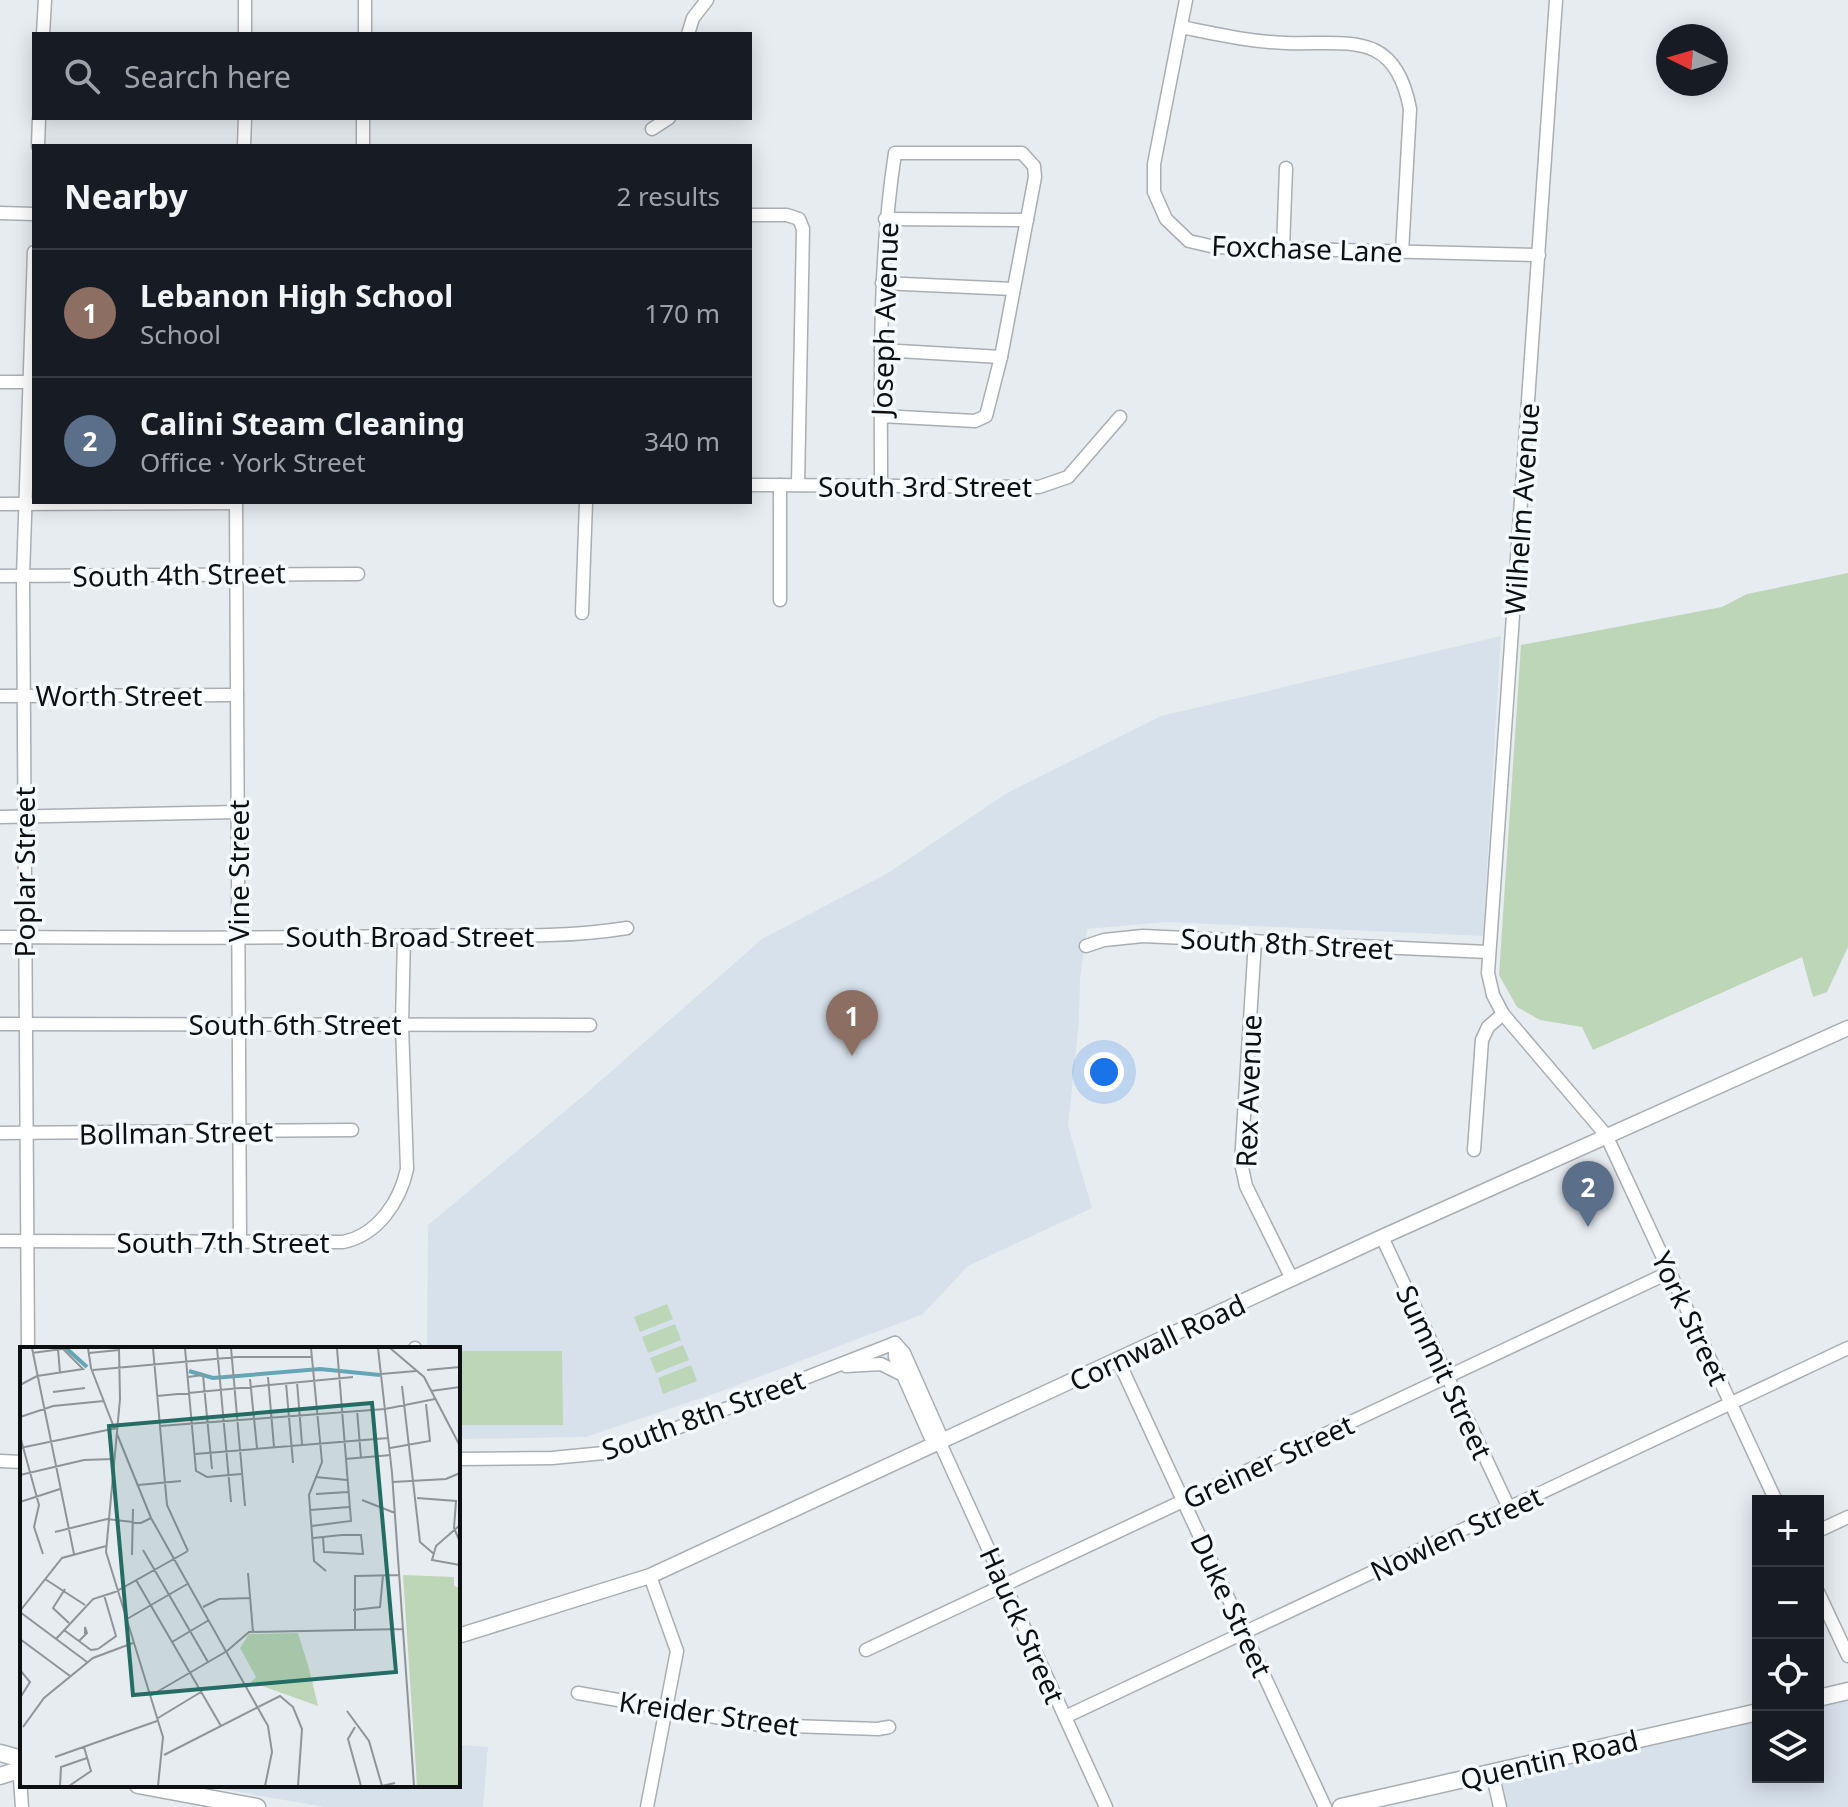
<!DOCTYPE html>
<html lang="en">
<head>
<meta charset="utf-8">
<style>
  :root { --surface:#171b24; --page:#242831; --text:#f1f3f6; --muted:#9ea1a6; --line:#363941; --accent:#95b7b4 }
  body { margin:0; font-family:"Noto Sans",sans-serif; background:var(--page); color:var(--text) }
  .controls { position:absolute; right:24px; bottom:24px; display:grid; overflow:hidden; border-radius:0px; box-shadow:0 4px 20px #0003 }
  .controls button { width:72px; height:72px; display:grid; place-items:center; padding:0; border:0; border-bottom:2px solid var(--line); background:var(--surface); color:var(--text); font:40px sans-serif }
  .compass { position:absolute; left:1656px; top:24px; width:72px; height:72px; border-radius:50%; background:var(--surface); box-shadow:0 4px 20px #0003; rotate:275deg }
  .you { position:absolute; left:1104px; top:1072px; width:28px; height:28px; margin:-20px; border:6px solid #fff; border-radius:50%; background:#1a73e8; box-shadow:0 0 0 12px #1a73e833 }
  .badge { display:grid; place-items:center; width:52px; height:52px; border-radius:50%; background:var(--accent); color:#fff; font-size:26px; font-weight:700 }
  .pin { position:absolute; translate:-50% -66px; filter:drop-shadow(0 2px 4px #0008) }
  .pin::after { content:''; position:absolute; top:42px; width:28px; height:24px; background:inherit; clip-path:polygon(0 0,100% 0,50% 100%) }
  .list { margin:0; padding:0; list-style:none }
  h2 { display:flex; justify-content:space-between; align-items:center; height:104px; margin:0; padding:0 32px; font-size:34px }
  h2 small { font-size:26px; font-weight:400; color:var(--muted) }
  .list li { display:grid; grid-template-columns:52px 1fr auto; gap:24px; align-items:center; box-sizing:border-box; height:128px; padding:0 32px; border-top:2px solid var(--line) }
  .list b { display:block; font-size:30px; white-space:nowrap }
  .list p { margin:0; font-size:26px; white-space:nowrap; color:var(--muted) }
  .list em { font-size:26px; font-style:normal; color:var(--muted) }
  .icon { flex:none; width:44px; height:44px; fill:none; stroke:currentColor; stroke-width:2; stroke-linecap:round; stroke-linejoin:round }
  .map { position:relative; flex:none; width:1848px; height:1807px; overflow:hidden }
  .search { position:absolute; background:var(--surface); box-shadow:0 4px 20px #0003; left:32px; top:32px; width:720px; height:88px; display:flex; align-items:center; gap:20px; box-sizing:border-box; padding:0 28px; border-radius:0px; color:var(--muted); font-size:30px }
  .panel { position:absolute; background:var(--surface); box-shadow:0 4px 20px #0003; left:32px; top:144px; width:720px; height:360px; border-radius:0px }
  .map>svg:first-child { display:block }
  .built { fill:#d7e1ec }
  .green { fill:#bdd6b7 }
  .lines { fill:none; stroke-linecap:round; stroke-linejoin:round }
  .minor-casing { stroke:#a9aeb3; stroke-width:15 }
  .major-casing { stroke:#a9aeb3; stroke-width:17 }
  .highway-casing { stroke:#a9aeb3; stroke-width:19 }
  .minor { stroke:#fff; stroke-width:12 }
  .major { stroke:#fff; stroke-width:14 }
  .highway { stroke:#fff; stroke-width:16 }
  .labels { text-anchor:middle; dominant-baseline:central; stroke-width:7; stroke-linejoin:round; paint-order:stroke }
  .street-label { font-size:28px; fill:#0d0f10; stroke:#f4f9fe }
  .inset-river { fill:none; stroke:#65a6b4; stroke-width:4 }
  .inset-road { fill:none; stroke:#909497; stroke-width:2 }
  .view { fill:#256d64; fill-opacity:0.15; stroke:#256d64; stroke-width:4 }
  .inset-edge { fill:none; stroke:#0d0f10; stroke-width:4 }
</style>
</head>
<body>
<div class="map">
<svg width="1848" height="1807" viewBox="0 0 1848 1807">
  <rect width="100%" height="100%" fill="#e7ecf1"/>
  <g class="built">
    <polygon points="1501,636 1483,936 1166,922 1087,929 1080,978 1079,1021 1068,1126 1092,1208 968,1266 923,1314 722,1391 586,1437 458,1439 458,1349 427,1349 428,1225 589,1091 762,939 888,873 1007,793 1161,716"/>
    <polygon points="1848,1691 1848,1807 1500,1807 1492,1772 1758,1712 1758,1777 1818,1777 1818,1698"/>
    <polygon points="458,1745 488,1747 483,1807 324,1807 199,1785 458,1785"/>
  </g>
  <g class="green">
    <polygon points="1848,573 1848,947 1827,992 1813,997 1802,957 1593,1050 1582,1027 1540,1020 1517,1007 1499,975 1521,645 1722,607 1747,594"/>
    <polygon points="667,1304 673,1319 640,1332 634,1317"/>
    <polygon points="675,1324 681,1340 648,1353 642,1337"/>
    <polygon points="683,1345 689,1360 656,1373 650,1358"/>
    <polygon points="458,1351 562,1351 563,1425 458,1425"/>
    <polygon points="691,1365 697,1381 663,1394 658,1378"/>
  </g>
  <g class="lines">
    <defs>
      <g id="minor">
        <polyline points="245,0 245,34"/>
        <polyline points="1186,0 1154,164 1154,192 1166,219 1189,241 1215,247 1539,255"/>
        <polyline points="1556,0 1488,973 1493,995 1503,1014 1606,1135 1776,1501"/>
        <path d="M 1181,27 C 1216,34 1251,42 1286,43 C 1348,45 1395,29 1410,109 L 1402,252"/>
        <polyline points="43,34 45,0"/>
        <polyline points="365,34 365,0"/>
        <polyline points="688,34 693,18 707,0"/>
        <polyline points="652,129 669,118"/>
        <polyline points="38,146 39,118"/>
        <polyline points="244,146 245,118"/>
        <polyline points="363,146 363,118"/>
        <polyline points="0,213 34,214"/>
        <polyline points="750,215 787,215 799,219 803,229 798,485"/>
        <polyline points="885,219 1027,220"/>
        <polyline points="1283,249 1286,168"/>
        <polyline points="882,283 1013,289"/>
        <polyline points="881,350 1001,357"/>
        <polyline points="0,382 34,382"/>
        <polyline points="750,485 1039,487 1068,477 1120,417"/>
        <path d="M 881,486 C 881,375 878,264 895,153 L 1022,153 L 1034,166 L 1035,177 L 1001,357 L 986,416 L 975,421 L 881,416"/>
        <polyline points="236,502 240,1241"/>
        <polyline points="0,504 236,503"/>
        <polyline points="0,576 358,574"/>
        <polyline points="780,600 780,485"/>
        <polyline points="582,613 586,502"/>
        <polyline points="0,696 237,695"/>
        <polyline points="0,817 238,812"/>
        <path d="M 0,937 C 134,938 268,938 402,936 C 478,934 553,940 627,928"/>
        <polyline points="1255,941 1241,1163 1246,1186 1292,1279"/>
        <polyline points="1086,946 1104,940 1143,936 1488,952"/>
        <polyline points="0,1024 590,1025"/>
        <polyline points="0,1133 352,1130"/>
        <polyline points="1474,1150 1482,1040 1488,1027 1503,1014"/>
        <polyline points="1382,1237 1509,1508"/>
        <path d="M 0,1241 L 343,1242 C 378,1235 400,1201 407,1169 L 402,1025 L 404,936"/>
        <polyline points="895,1343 904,1353 939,1432 940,1443 1106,1807"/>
        <polyline points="895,1343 895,1357 930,1436 940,1443"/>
        <polyline points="415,1348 415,1349"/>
        <polyline points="28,1349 23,576 34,252"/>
        <polyline points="1118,1360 1325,1807"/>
        <polyline points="846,1366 881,1364 901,1374"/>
        <polyline points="458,1459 552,1458 604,1453 656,1436 895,1343"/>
        <polyline points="0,1461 22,1462"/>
        <polyline points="1818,1531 1848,1517"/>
        <polyline points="1818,1592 1848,1656"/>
        <polyline points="866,1650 1670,1272"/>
        <polyline points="578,1693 761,1725 878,1729 889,1727"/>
        <polyline points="1065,1717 1848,1348"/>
        <polyline points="19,1765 22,1807"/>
        <polyline points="1492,1772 1500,1807"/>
        <polyline points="647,1807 677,1651 650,1576"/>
      </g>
      <polyline id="major" points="458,1636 650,1576 1382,1237 1848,1028"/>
      <g id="highway">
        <polyline points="1818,1698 1848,1691"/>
        <polyline points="0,1753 22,1759"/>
        <polyline points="0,1776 22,1769"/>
        <polyline points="138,1785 257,1807"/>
        <polyline points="1341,1807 1758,1712"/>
      </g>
    </defs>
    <use href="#minor" class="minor-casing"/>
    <use href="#major" class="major-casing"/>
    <use href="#highway" class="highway-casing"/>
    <use href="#minor" class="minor"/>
    <use href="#major" class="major"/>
    <use href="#highway" class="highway"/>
  </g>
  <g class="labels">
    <g class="street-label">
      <text transform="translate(1307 248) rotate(2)">Foxchase Lane</text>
      <text transform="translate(884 319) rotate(-88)">Joseph Avenue</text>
      <text x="925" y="486">South 3rd Street</text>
      <text transform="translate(1521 509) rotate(-86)">Wilhelm Avenue</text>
      <text transform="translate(179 574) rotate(-1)">South 4th Street</text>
      <text x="119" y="695">Worth Street</text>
      <text transform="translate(238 871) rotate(-90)">Vine Street</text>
      <text transform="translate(24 872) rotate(-90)">Poplar Street</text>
      <text x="410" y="936">South Broad Street</text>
      <text transform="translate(1287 943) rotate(3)">South 8th Street</text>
      <text x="295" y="1024">South 6th Street</text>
      <text transform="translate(1248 1091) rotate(-88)">Rex Avenue</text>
      <text transform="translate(176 1132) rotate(-1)">Bollman Street</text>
      <text x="223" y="1242">South 7th Street</text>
      <text transform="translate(1691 1318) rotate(65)">York Street</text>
      <text transform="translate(1157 1342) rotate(-25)">Cornwall Road</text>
      <text transform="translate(1445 1372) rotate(65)">Summit Street</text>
      <text transform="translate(703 1414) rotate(-20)">South 8th Street</text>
      <text transform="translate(1268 1461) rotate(-25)">Greiner Street</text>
      <text transform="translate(1456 1533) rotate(-25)">Nowlen Street</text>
      <text transform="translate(1232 1605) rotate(65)">Duke Street</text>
      <text transform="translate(1023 1625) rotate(66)">Hauck Street</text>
      <text transform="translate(709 1713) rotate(8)">Kreider Street</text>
      <text transform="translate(1549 1759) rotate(-13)">Quentin Road</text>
    </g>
  </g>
  <g transform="translate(20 1347)">
    <rect width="440" height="440" fill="#e7ecf1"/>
    <path d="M 383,228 L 434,230 L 434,239 L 440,241 L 440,439 L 397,439 ZM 278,286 L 290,325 L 298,359 L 231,335 L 236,330 L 220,301 L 229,287 Z" fill="#bdd6b7"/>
    <path class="inset-river" d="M 46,1 L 67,20M 169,24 L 193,31 L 300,22 L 360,28"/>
    <path class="inset-road" d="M 12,1 L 54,207M 68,1 L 71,21 L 95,83M 99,1 L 100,52 L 86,205 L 143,390 L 138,439M 133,1 L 147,158 L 168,204M 165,1 L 176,124 L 187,130 L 221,127M 197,1 L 211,155M 211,1 L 225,159M 291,1 L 302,115 L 289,148 L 294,214 L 306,224M 358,1 L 372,126 L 394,439M 370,1 L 404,30 L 440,99M 38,2 L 40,26M 12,6 L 42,2M 69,6 L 99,3M 73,23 L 217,10 L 292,10M 407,23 L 440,20M 361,27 L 396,24M 168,30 L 183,28 L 192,122M 248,30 L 254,100M 230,32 L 237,101M 277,35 L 282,97M 266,36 L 273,116M 0,38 L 17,29 L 63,22 L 42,1M 382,39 L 400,195 L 414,207M 411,44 L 440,40M 33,45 L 65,41M 137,49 L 333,30M 337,63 L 341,111M 0,70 L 33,59 L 84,54M 140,79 L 365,62 L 415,52M 97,87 L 131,171 L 248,379 L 252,405 L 245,439M 0,89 L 19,158 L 14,180 L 23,207M 0,101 L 97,81M 370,101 L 410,94 L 406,57M 175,107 L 368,91M 325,112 L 371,108M 0,128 L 64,113 L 93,112M 295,130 L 327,133M 373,135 L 426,132 L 440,126M 118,138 L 161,134M 296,147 L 328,145M 397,151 L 436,154 L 434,181 L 440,195M 342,153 L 375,166M 0,155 L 40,142M 290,163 L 329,160M 440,178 L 416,199 L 412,213 L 440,218M 292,179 L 331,174 L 317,1M 35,185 L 87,172 L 121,176 L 131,171M 293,191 L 303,190 L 312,189 L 322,188 L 341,188 L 343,207 L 304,205 L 303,190M 123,203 L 188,315M 112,208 L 113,162M 228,226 L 233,285M 25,232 L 65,258M 116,233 L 201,379M 45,242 L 33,261 L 49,276M 183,260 L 199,252 L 231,251M 333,263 L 360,260 L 363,228M 0,264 L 42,211 L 86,199M 0,265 L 67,315M 107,272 L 169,236M 44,283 L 71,303 L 78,302M 335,283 L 335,229 L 380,228M 0,292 L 50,329M 36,292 L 73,252 L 95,245 L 168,204M 59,294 L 67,286 L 65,280 L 65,287M 152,295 L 189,273M 78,302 L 96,289 L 84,248M 0,323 L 10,335 L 0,351M 130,349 L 207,304 L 229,285 L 383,282M 327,364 L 349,394 L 362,439 L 375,436M 138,371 L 181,345M 3,380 L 24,351 L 73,311 L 113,296M 335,380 L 328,392 L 341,439M 144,408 L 260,349 L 273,360 L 282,382 L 278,439M 35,410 L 137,374M 40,439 L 41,420 L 67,411M 49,439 L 71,424 L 64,400"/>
    <path class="view" d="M 352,56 L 376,325 L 113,348 L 89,79 Z"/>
    <rect width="440" height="440" class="inset-edge"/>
  </g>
</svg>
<div class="controls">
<button>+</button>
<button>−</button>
<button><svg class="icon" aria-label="locate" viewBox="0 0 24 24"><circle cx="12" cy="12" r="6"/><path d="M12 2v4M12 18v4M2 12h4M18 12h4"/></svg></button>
<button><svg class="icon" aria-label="layers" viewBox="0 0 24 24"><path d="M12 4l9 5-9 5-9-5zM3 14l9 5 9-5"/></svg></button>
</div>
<svg class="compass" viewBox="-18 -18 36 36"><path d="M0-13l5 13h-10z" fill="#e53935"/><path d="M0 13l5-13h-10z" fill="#9ea1a6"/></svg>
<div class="you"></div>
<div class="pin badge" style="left:852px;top:1056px;background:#8d6e63">1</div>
<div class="pin badge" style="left:1588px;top:1227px;background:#5c6f8a">2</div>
<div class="search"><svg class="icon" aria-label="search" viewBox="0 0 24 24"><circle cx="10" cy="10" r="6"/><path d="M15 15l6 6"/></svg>Search here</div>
<section class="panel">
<h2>Nearby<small>2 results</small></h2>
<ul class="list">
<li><span class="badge" style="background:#8d6e63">1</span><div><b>Lebanon High School</b><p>School</p></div><em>170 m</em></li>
<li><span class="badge" style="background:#5c6f8a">2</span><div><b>Calini Steam Cleaning</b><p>Office · York Street</p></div><em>340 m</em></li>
</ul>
</section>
</div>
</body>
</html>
